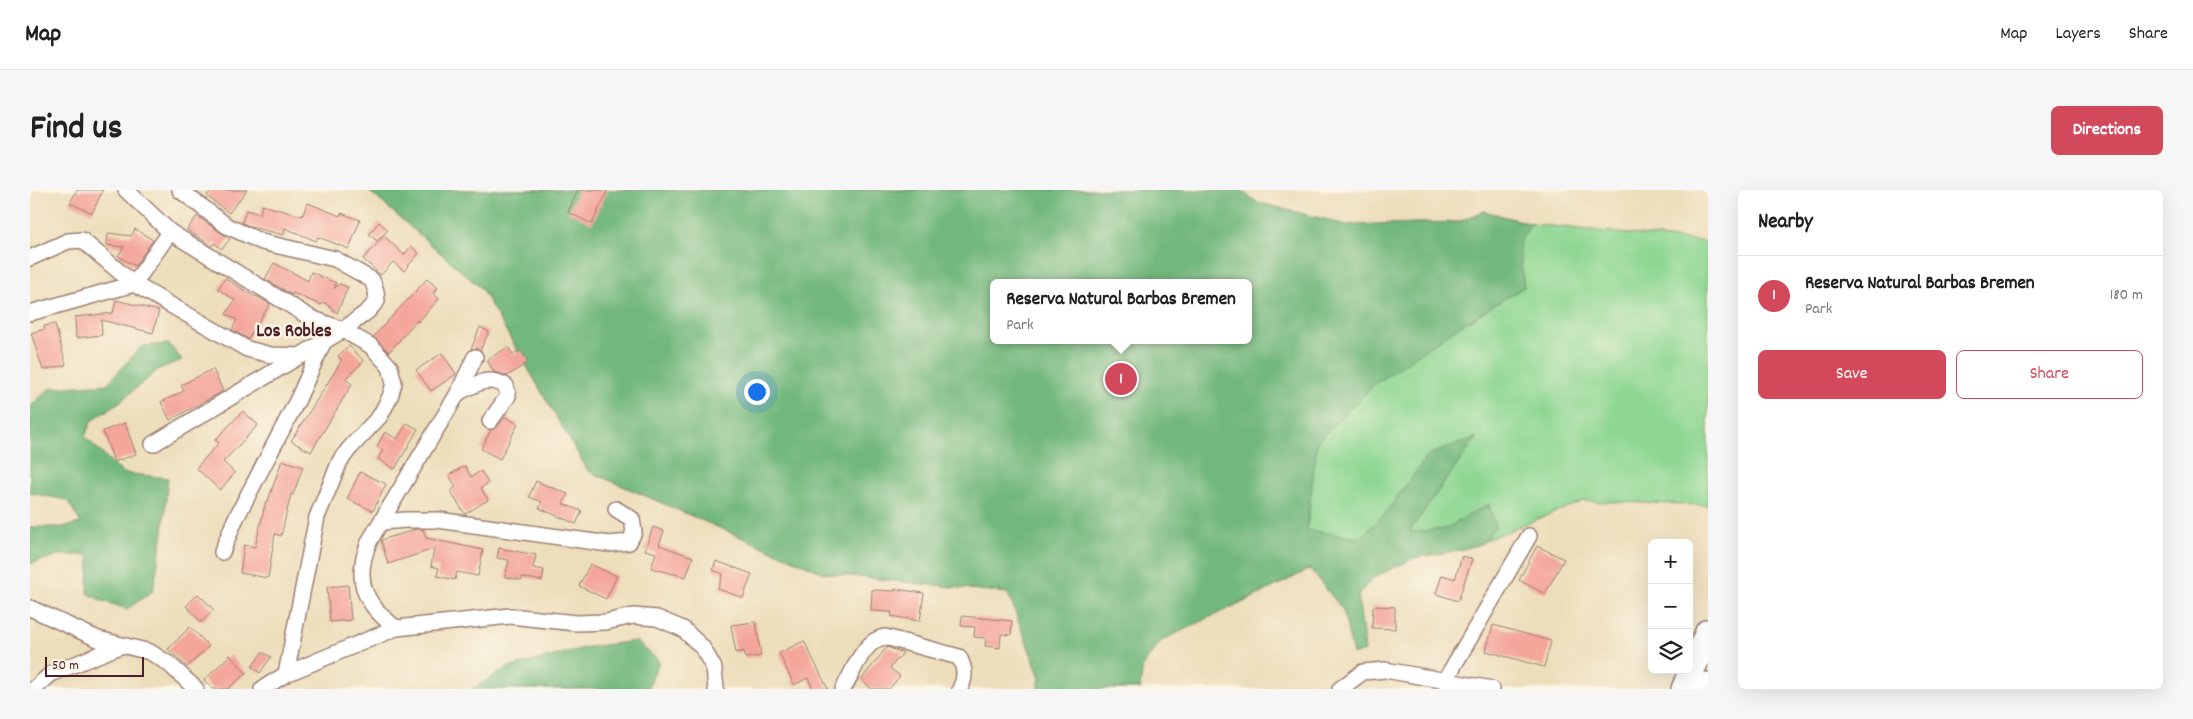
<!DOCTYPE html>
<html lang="en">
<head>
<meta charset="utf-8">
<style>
  :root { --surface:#fff; --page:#f6f6f6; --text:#222; --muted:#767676; --line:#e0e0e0; --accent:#d1495b }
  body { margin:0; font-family:Dekko,sans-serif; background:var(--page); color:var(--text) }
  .controls { position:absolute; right:15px; bottom:15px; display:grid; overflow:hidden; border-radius:8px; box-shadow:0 5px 20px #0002 }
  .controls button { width:45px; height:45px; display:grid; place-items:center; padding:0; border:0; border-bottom:1px solid var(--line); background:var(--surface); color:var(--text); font:25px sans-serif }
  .scale { position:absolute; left:15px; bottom:12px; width:99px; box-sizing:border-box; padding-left:5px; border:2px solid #4a1f2b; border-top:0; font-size:14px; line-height:18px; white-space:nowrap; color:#4a1f2b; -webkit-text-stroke:4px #fcf5e5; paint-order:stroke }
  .you { position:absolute; left:726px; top:201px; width:18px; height:18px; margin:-12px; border:4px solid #fff; border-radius:50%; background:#1a73e8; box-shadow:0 0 0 8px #1a73e833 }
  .badge { display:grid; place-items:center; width:32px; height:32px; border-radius:50%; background:var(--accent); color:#fff; font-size:16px; font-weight:700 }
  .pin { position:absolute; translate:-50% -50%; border:2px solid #fff; box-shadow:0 1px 5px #0006 }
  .popup { position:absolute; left:960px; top:89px; width:262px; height:65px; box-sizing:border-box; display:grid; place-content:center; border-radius:8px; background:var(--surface); filter:drop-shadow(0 1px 4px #0005); font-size:16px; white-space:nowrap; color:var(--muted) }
  .popup b { font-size:19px; color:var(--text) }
  .popup::after { content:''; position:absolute; left:50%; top:100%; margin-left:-10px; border:10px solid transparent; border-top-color:var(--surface) }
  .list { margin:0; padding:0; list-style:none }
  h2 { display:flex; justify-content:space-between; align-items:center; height:65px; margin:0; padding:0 20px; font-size:21px }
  h2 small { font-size:16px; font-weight:400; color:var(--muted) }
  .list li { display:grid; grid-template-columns:32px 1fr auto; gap:15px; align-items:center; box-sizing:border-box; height:80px; padding:0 20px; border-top:1px solid var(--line) }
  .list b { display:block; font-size:19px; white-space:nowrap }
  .list p { margin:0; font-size:16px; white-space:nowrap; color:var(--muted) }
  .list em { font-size:16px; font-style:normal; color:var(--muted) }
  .actions { display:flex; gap:10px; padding:15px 20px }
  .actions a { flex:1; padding:11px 0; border:1px solid var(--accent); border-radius:8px; text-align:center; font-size:18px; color:var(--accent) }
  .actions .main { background:var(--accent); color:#fff }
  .icon { flex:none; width:28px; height:28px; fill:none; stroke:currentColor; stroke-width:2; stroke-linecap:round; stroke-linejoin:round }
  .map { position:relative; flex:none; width:1678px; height:499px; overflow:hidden; border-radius:8px }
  header { display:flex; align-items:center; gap:30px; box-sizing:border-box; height:70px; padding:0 25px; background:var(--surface); border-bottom:1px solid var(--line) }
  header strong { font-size:24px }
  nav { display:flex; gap:28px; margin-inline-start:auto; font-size:18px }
  .intro { display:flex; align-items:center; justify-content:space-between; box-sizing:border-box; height:120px; padding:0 30px }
  h1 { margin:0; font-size:35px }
  .button { padding:12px 22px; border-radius:8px; background:var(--accent); color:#fff; font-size:18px; font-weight:700 }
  main { display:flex; gap:30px; padding:0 30px }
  aside { flex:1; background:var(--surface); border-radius:8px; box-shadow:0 5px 20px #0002 }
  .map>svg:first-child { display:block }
  .green { fill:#8ed793; stroke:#6c7b5f; fill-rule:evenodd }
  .forest { fill:#72b87d; stroke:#5e6c54; fill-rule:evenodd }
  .building { fill:#f4a69b }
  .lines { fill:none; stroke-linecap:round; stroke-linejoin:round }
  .minor-casing { stroke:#9c7e73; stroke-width:18 }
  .trunk-casing { stroke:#9c7e73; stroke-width:28 }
  .minor { stroke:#fff; stroke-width:15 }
  .trunk { stroke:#fff; stroke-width:25 }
  .labels { text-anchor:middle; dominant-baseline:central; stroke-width:5; stroke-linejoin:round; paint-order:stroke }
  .neighbourhood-label { font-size:19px; font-weight:bold; fill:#4a1f2b; stroke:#fcf5e5 }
</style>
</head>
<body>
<header>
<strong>Map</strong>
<nav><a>Map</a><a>Layers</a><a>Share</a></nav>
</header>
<div class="intro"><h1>Find us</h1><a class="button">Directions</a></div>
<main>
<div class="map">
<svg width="1678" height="499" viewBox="0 0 1678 499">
  <rect width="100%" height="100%" fill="#fcf5e5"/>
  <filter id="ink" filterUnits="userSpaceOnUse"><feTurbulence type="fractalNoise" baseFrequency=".02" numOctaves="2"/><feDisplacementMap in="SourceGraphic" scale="10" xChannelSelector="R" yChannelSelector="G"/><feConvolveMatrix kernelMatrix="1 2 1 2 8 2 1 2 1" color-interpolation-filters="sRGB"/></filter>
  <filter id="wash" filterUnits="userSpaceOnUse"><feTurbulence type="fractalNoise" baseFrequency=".0096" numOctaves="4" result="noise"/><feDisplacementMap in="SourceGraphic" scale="20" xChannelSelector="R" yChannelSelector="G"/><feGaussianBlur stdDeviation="1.12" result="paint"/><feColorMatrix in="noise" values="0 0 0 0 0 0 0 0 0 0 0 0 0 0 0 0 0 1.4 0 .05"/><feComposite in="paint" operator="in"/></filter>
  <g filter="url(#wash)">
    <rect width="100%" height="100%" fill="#eddebb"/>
    <path class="green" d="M 338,0 L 1211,0 L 1226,12 L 1317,35 L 1428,32 L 1454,21 L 1502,34 L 1678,52 L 1678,315 L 1553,311 L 1431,360 L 1280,379 L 1202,418 L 978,403 L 794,383 L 558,281 L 451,98 ZM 964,93 L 1218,93 L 1218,150 L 964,150 Z"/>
    <g class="forest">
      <path d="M 338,0 L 1211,0 L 1226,12 L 1317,35 L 1428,32 L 1454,21 L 1501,34 L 1489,53 L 1494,97 L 1430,136 L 1345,194 L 1287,252 L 1277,340 L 1330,348 L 1354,325 L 1398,265 L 1447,247 L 1379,342 L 1414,339 L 1459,314 L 1465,337 L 1453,353 L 1431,360 L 1384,368 L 1343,388 L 1328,405 L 1335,461 L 1323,465 L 1313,420 L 1280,379 L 1131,451 L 1113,475 L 1110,499 L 1008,499 L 1010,488 L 978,403 L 794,383 L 558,281 L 451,98 ZM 964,93 L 1218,93 L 1218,150 L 964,150 Z"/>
      <polygon points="139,154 152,170 129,179 91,211 61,231 55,247 93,283 138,288 133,343 123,401 97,419 70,410 58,403 59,365 29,365 0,374 0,337 32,337 51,333 37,310 0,303 0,217 20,198 77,194 112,156"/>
      <polygon points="606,451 629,471 618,499 442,499 477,478 558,457"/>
    </g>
    <g id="blocks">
      <g class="building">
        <polygon points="47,0 73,0 62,23 40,13"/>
        <polygon points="182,0 217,0 199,23 177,6"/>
        <polygon points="548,0 578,0 562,34 538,22"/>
        <polygon points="278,13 310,26 311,23 330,30 319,59 288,47 286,51 255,38 254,45 222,37 212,33 216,20 230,24 232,15 272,26"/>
        <polygon points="167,26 200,49 192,59 184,53 182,56 157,40"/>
        <polygon points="349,32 358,40 347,51 339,44"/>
        <polygon points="105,39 123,50 105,76 88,66 94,57 77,55 78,43 101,46"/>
        <polygon points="354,46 374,65 381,56 389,63 374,81 363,72 351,85 333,69"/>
        <polygon points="244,73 278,91 281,82 306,93 304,99 309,94 318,97 307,123 294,112 291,115 263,103 262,105 235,89"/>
        <polygon points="195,88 225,107 226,106 240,114 218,149 202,140 207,130 196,124 205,110 188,99"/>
        <polygon points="397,89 408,98 403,103 409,109 388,132 387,130 359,162 343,147"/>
        <polygon points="86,110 129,121 123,143 71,130 72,145 46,148 45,127 83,123"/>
        <polygon points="25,134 36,175 13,180 1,143 15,139 14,136"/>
        <polygon points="450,137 459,142 450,160 441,159"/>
        <polygon points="319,156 334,171 315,189 322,194 281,262 261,251 312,170 308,166"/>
        <polygon points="478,157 483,165 491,160 499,172 477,186 464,182 457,170"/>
        <polygon points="412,163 426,184 401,201 386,180"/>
        <polygon points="183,179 193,201 140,230 131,212 154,201 151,195"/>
        <polygon points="213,221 228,235 193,272 205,283 190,300 166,278 189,253 185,250"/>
        <polygon points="475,227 488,234 470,269 451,259 461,240 467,237"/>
        <polygon points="95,233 106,264 84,272 73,241"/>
        <polygon points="377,233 388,239 365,279 348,269 353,260 347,256 355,242 367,249"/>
        <polygon points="252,270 273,277 263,305 261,304 251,346 245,344 238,388 210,383 214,355 225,357 236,311 238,311"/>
        <polygon points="435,276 441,287 451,281 458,293 451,298 458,310 435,324 420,301 426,297 419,285"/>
        <polygon points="330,282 356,294 343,321 317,309"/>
        <polygon points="506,291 538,304 533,314 552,321 546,334 509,318 512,312 499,307"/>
        <polygon points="623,337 634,341 629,355 663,367 656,387 621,378 626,363 615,360"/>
        <polygon points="387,339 393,339 396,348 453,360 448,386 427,382 425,390 407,386 409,378 401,376 404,359 358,374 351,350"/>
        <polygon points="1507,356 1534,369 1515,404 1489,390"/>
        <polygon points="469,358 506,365 503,378 514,380 512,391 492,387 492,390 475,387 479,370 467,368"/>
        <polygon points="1432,366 1442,369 1428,411 1406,404 1412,385 1425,389"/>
        <polygon points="686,371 722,384 713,408 688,399 693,384 683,380"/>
        <polygon points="560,374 587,386 576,409 549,396"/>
        <polygon points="318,395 321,430 300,432 297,397"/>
        <polygon points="865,399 894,403 890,431 861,426 862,422 841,421 842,400 865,401"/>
        <polygon points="168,404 184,420 171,432 156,416"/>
        <polygon points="1343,416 1365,417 1365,439 1342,438"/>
        <polygon points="932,426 982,431 981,445 971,444 970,458 955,456 956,448 944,447 945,437 931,436"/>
        <polygon points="726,432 731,466 715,468 714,461 706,463 701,435"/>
        <polygon points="1463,435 1521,451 1514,477 1456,461"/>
        <polygon points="160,437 179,456 157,477 138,459"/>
        <polygon points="774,451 798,499 783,499 778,488 764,495 749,463"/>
        <polygon points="857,457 873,463 860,478 870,486 859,499 842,499 831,490"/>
        <polygon points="232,462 241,467 230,483 222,477"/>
        <polygon points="200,465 216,483 198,499 182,499 174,490"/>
      </g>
    </g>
  </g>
  <g filter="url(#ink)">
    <use href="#blocks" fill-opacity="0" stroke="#9c7e73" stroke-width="1"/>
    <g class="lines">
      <defs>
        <g id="minor">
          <polyline points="96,0 140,42 281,128 313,140 341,156 360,177 364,193 360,207 350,226 319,259 310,271 287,327 256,484"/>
          <polyline points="0,68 38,51 52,50 104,94 217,159 241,165 271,166"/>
          <polyline points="0,123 104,94 140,42"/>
          <path d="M 428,203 C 445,194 458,185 476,196 L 478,206 L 460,231"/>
          <polyline points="123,254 313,140 338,121 347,111 346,101 342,90 305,69 232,52 197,36 150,0"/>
          <polyline points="351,332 376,330 408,330 579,354 599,352 604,342 602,329 586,319"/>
          <polyline points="192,362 205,330 268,209 293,153"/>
          <polyline points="0,418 68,449 120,462 139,474 166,499"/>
          <path d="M 366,438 C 333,413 323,389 340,350 L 428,203 L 445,167"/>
          <polyline points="1416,489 1499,346"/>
          <polyline points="4,499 21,484 90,456"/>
          <polyline points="232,499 256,484 366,438 480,426 546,433 576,432 603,426 627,428 653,439 672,457 684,478 686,499"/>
          <path d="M 813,499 C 824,481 833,450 855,447 L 929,467 C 935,478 936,487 930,499"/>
          <polyline points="1310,499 1333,482 1355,480 1462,499"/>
        </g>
        <g id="trunk">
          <polyline points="1654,499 1678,442"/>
          <polyline points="1676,499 1678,495"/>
        </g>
      </defs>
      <use href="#minor" class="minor-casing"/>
      <use href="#trunk" class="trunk-casing"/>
      <use href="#minor" class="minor"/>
      <use href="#trunk" class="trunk"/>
    </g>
  </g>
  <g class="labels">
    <g class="neighbourhood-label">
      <text x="264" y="142">Los Robles</text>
    </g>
  </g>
</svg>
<div class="controls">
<button>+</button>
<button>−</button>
<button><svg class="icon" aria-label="layers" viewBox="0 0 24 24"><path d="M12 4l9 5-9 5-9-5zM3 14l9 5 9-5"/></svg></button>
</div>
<div class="scale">50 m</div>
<div class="you"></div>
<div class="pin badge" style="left:1091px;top:189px">1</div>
<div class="popup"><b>Reserva Natural Barbas Bremen</b>Park</div>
</div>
<aside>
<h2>Nearby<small></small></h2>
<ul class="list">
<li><span class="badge">1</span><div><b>Reserva Natural Barbas Bremen</b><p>Park</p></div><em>180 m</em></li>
</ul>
<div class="actions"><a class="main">Save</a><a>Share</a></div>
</aside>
</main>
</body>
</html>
